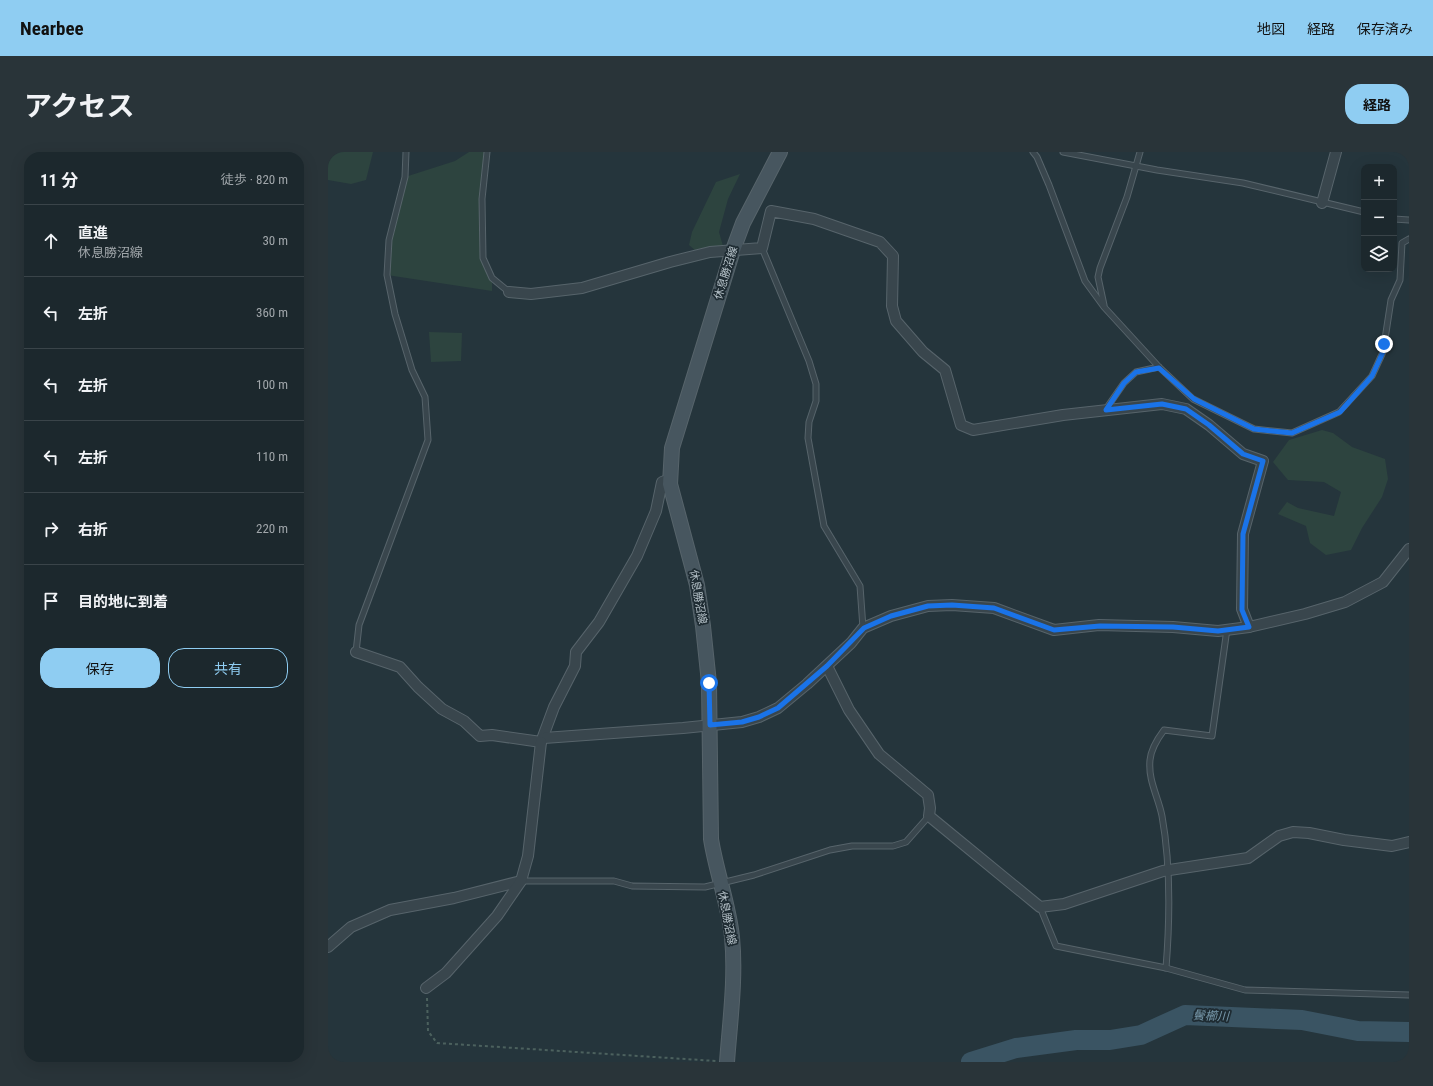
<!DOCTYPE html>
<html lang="ja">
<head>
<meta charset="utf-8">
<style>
  :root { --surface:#1c282d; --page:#293439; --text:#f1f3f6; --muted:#a0a6aa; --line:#3a4449; --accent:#8fcdf2 }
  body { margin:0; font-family:"Roboto Condensed","Noto Sans JP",sans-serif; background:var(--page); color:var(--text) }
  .controls { position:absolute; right:12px; top:12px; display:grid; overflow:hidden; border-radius:8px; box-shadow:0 4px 16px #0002 }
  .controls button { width:36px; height:36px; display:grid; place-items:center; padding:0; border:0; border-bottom:1px solid var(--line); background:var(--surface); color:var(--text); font:20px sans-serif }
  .stop { position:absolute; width:12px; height:12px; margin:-9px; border:3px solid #1a73e8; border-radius:50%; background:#fff }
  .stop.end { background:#1a73e8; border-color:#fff; box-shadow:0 1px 4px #0008 }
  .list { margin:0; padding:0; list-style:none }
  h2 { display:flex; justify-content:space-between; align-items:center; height:52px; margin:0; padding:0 16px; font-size:17px }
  h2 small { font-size:13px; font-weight:400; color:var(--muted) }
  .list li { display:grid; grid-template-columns:26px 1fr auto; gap:12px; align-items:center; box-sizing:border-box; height:72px; padding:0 16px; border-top:1px solid var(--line) }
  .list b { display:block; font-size:15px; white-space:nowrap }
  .list p { margin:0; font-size:13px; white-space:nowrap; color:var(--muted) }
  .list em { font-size:13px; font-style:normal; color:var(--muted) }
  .actions { display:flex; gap:8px; padding:12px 16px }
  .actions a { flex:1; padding:9px 0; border:1px solid var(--accent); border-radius:16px; text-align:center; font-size:14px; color:var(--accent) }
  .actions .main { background:var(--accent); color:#111 }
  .icon { flex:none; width:22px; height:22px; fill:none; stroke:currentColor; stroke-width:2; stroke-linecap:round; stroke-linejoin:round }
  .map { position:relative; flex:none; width:1081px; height:910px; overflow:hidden; border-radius:16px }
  header { display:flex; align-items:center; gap:24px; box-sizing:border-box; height:56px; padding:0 20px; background:var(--accent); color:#111 }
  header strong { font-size:19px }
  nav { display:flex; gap:22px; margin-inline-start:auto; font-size:14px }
  .intro { display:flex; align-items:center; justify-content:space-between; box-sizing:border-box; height:96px; padding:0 24px }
  h1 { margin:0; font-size:28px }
  .button { padding:10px 18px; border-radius:16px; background:var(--accent); color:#111; font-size:14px; font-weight:700 }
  main { display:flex; gap:24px; padding:0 24px }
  aside { flex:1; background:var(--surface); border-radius:16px; box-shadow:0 4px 16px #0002 }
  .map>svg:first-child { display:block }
  .green { fill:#2d443f }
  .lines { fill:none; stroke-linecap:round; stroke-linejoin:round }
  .river { stroke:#3a5463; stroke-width:20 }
  .lane-casing { stroke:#57646b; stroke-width:7 }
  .street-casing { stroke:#57646b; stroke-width:12 }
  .secondary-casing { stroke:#57646b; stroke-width:16 }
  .path { stroke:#4c615e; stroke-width:2; stroke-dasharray:3 3; stroke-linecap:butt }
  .lane { stroke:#39464d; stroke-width:5 }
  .street { stroke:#39464d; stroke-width:10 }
  .secondary { stroke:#47565f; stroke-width:14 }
  .route { stroke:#1a73e8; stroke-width:5 }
  .labels { text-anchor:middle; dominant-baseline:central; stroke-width:3.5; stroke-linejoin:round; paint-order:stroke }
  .street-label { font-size:11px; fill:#b5c1c8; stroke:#1e2b32 }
  .water-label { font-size:12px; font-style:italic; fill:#7798aa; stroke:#1e2b32 }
</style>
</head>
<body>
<header>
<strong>Nearbee</strong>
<nav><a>地図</a><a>経路</a><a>保存済み</a></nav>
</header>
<div class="intro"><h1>アクセス</h1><a class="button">経路</a></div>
<main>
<aside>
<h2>11 分<small>徒歩 · 820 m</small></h2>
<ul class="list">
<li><svg class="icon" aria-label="ahead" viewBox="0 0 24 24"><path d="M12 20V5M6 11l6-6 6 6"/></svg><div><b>直進</b><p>休息勝沼線</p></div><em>30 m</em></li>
<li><svg class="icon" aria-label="left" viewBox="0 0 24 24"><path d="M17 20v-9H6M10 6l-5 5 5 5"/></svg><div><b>左折</b></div><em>360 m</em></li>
<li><svg class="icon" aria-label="left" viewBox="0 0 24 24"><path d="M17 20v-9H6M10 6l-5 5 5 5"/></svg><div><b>左折</b></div><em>100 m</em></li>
<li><svg class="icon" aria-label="left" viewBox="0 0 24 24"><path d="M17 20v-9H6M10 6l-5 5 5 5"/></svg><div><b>左折</b></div><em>110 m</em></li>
<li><svg class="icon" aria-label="right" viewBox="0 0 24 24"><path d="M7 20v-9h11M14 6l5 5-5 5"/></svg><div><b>右折</b></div><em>220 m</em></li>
<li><svg class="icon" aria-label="arrive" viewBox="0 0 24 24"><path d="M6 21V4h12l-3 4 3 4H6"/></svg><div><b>目的地に到着</b></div></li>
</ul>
<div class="actions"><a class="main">保存</a><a>共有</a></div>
</aside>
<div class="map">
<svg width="1081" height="910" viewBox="0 0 1081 910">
  <rect width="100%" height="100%" fill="#25353c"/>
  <g class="green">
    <polygon points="0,0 45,0 38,28 23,32 0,28"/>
    <polygon points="141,0 159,0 154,47 155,106 164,126 164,139 59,123 61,88 77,25 127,9"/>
    <polygon points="412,22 400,47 391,80 395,94 369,100 361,93 364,80 388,30"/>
    <polygon points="101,180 134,181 133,209 103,210"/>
    <polygon points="994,278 1005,281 1024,295 1057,307 1060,327 1054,345 1034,376 1023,398 998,403 982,391 978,374 950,362 959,350 970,356 1006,364 1013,340 996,330 960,328 945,310 961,288"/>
  </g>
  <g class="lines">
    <polyline class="river" points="643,910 688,896 748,888 782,888 813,883 857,863 974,868 1030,879 1081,880"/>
    <defs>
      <g id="lane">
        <polyline points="159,0 154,47 155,106 164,126 181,140"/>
        <polyline points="705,0 709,5 721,33 757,129 776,155 831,215 865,247 926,277 964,281 1011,260 1044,224 1055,200 1063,148 1072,128 1074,91 1081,87"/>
        <polyline points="735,0 829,18 915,31 1036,60"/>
        <polyline points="1066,67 1081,68"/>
        <polyline points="434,96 481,209 488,232 488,249 481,270 480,286 496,374 532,434 535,476"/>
        <polyline points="776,153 770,125 772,116 799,45 812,0"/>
        <polyline points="778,257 796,231 808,220 831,215"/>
        <polyline points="28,500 31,473 100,288 97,245 84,218 67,162 59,123 61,88 77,25 78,0"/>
        <polyline points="193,729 286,729 304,734 377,735 426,723 502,698 524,694 565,694 578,690 601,664"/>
        <polyline points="712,755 728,794 838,816 917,838 1081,843"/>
        <path d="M 838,816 C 842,766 843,714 834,664 C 830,644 820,629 822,608 C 823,597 830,586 836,578 L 884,584 L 899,477"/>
      </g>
      <g id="street">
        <polyline points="994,51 1008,0"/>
        <polyline points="181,140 203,142 254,136 342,110 382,100 434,96 443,59 486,67 552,90 565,104 564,154 568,169 595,200 617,218 633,273 645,278 735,263 834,252 858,257 881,273 915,302 935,309 915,382 914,457 921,475"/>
        <polyline points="28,500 72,515 90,535 114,557 136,569 152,584 164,583 213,590 226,555 247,514 248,500 271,470 309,404 328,359 334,330 342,327"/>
        <polyline points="499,514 521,558 551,602 600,643 602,656 601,664 712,755 736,752 835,719 920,706 951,684 965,680 981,681 1016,688 1064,694 1081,690"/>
        <polyline points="216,586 355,576 414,570 431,565 450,556 479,532 523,491 535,476 563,464 600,454 624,453 666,456 726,478 771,473 845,475 890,479 921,475 977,462 1017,450 1055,430 1081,397"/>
        <polyline points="0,795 23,775 62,758 126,746 193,729"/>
        <polyline points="98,836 118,821 169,764 193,729 200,704 213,590"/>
      </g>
      <path id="secondary" d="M 399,910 C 402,869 408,826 404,785 C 401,754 388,719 383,687 L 381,531 L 375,474 L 369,433 L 342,332 L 344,296 L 405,98 L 415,71 L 452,0"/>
    </defs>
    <use href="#lane" class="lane-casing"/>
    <use href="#street" class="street-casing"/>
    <use href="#secondary" class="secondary-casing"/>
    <polyline class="path" points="99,846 100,879 109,891 388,909"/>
    <use href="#lane" class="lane"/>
    <use href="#street" class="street"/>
    <use href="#secondary" class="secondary"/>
  </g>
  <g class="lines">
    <polyline class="route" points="381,531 382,573 414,570 431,565 450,556 499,514 536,476 563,464 600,454 624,453 666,456 726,478 772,474 845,475 890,479 921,475 914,458 915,382 935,309 915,302 881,273 858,257 834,252 778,258 796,231 808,220 831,216 866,247 926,277 964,281 1012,260 1044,224 1055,200 1056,192"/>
  </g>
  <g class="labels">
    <g class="street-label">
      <text transform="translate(398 121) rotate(-73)">休息勝沼線</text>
      <text transform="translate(370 445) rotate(80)">休息勝沼線</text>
      <text transform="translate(399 766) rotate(79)">休息勝沼線</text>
    </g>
    <g class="water-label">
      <text transform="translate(883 864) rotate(2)">鬢櫛川</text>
    </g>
  </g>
</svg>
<div class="controls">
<button>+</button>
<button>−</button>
<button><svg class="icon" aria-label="layers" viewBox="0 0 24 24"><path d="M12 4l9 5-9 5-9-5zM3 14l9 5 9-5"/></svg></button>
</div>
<div class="stop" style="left:381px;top:531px"></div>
<div class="stop end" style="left:1056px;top:192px"></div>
</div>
</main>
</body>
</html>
